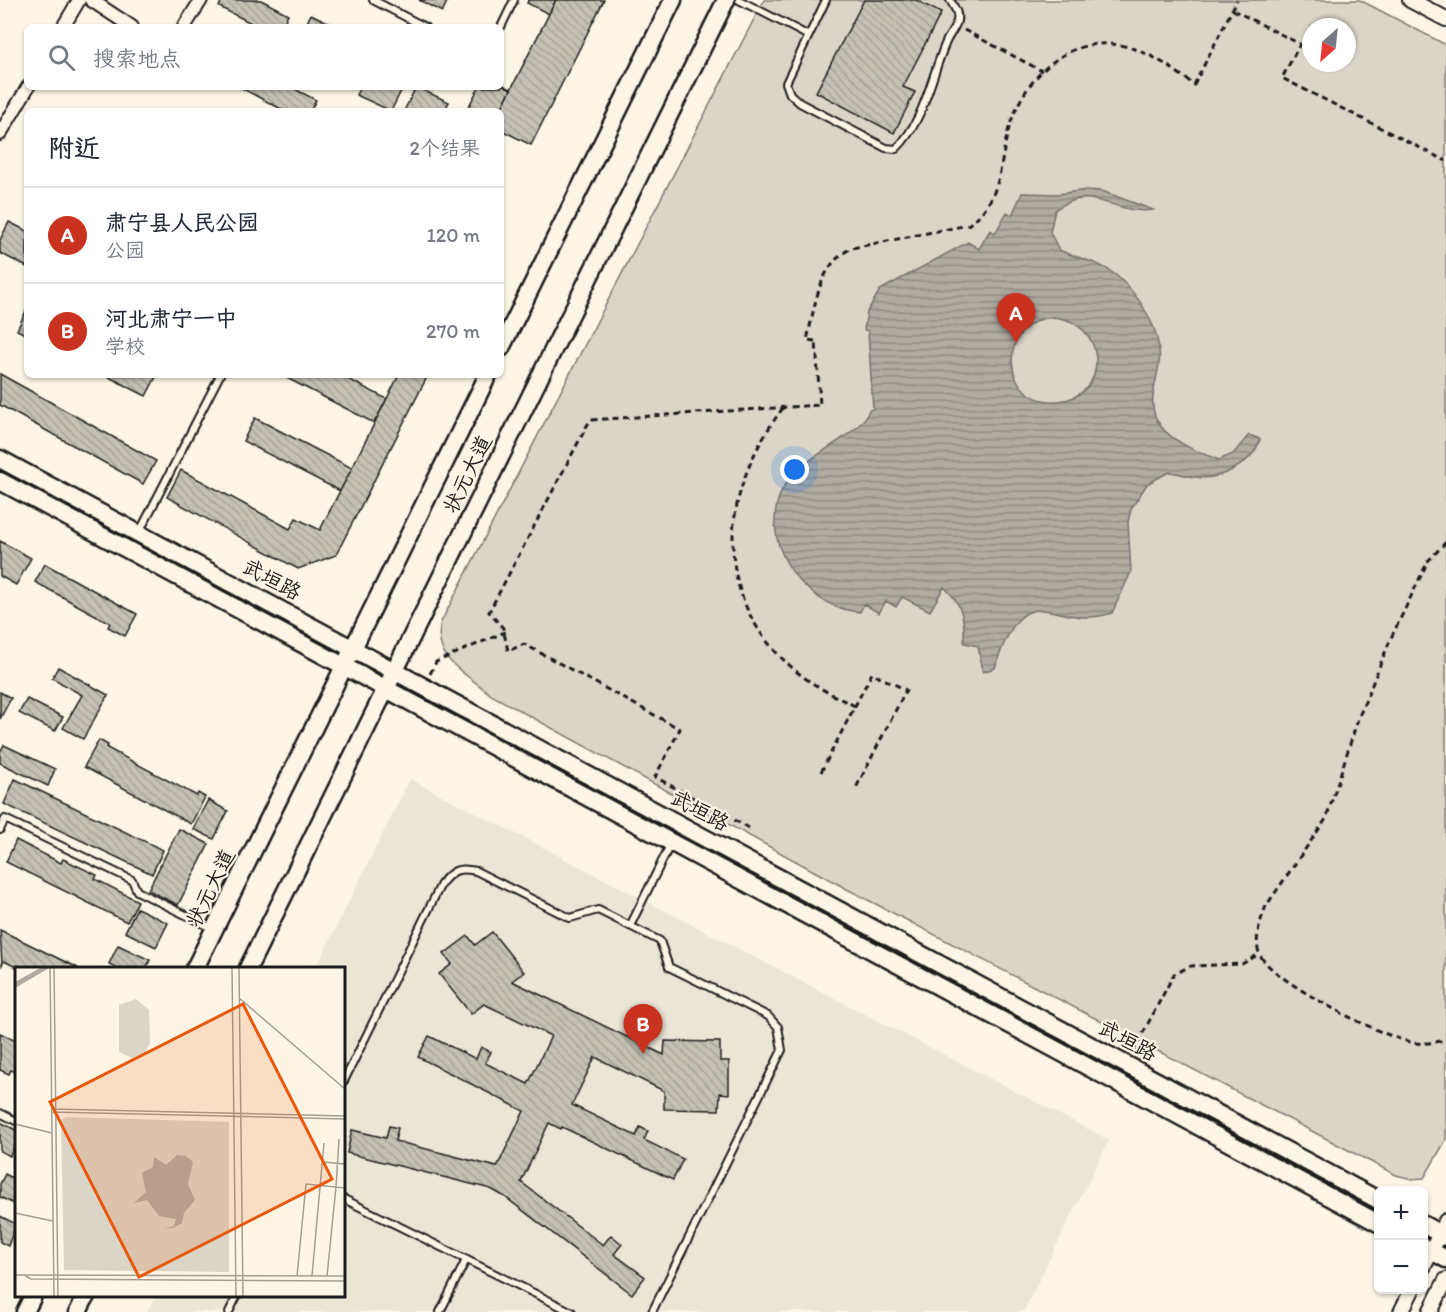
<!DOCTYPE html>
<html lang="zh">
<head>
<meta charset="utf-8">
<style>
  :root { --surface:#fff; --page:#f2f2f3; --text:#1f2937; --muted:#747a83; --line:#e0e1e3; --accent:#c8321e }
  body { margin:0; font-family:Itim,"LXGW WenKai TC",sans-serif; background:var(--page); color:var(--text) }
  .controls { position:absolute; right:18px; bottom:18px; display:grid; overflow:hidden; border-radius:9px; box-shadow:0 2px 4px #0004 }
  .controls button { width:54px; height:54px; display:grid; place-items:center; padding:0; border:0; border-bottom:2px solid var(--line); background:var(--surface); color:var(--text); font:30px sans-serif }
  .compass { position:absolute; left:1302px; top:18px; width:54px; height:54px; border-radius:50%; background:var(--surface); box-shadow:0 2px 4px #0004; rotate:207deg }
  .you { position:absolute; left:795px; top:470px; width:21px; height:21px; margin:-15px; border:4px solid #fff; border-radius:50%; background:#1a73e8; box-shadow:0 0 0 9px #1a73e833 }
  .badge { display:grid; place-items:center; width:39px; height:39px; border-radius:50%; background:var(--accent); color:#fff; font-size:20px; font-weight:700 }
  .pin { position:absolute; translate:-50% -50px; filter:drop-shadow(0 2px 3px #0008) }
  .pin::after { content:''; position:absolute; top:32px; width:21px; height:18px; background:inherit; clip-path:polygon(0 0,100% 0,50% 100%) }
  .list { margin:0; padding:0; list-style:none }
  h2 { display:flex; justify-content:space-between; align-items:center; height:78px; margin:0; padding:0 24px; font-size:26px }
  h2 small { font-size:20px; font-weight:400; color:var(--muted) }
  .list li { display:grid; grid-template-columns:39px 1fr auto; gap:18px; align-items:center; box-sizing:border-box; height:96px; padding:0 24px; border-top:2px solid var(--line) }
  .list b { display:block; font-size:22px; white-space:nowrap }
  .list p { margin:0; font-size:20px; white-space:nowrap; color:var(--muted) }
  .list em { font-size:20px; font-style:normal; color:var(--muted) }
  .icon { flex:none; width:33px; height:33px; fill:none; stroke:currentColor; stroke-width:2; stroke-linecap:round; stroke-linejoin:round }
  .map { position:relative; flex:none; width:1446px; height:1312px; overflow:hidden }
  .search { position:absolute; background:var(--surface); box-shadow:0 2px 4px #0004; left:24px; top:24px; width:480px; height:66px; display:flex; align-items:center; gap:15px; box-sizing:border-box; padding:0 21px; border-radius:9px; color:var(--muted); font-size:22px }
  .panel { position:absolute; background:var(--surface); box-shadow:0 2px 4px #0004; left:24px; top:108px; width:480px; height:270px; border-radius:9px }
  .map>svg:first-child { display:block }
  .built { fill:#ebe5d6 }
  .park { fill:#dbd5c8; stroke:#7c7872; stroke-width:1.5; fill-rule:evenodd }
  .water { fill:url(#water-rules); stroke:#75726c; stroke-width:1.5; fill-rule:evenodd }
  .building { fill:url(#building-back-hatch); stroke:#1c1c1c; stroke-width:1.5 }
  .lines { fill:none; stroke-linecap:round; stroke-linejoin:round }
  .service-casing { stroke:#1c1c1c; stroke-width:10 }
  .minor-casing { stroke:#1c1c1c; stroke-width:16 }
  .tertiary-casing { stroke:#1c1c1c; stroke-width:18 }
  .secondary-casing { stroke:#1c1c1c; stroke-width:21 }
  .path { stroke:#1c1c1c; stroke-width:3; stroke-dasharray:6 4.5; stroke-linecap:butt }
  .service { stroke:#fcf5e5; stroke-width:6 }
  .minor { stroke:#fcf5e5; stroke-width:12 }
  .tertiary { stroke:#fcf5e5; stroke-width:14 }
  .secondary { stroke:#fcf5e5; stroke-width:16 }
  .labels { text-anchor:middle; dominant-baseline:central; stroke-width:4.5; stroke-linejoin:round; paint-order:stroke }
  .street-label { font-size:21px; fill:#1c1c1c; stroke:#fcf5e5 }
  .inset-road { fill:none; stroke:#a29e95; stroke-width:1.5 }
  .view { fill:#e8590c; fill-opacity:0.15; stroke:#e8590c; stroke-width:3 }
  .inset-edge { fill:none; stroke:#1c1c1c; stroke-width:3 }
</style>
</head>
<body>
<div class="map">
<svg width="1446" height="1312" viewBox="0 0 1446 1312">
  <defs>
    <pattern id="water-rules" width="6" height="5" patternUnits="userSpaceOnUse" patternTransform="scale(1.5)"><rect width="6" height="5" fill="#b0aba1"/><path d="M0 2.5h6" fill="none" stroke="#8e8a82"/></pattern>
    <pattern id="building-back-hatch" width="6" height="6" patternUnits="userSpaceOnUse" patternTransform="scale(1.5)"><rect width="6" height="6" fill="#c4c0b3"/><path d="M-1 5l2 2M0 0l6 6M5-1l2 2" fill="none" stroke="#a8a499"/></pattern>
  </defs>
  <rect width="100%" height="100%" fill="#fcf5e5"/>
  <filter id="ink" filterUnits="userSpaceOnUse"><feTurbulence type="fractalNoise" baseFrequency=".0167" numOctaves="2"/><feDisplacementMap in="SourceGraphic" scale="12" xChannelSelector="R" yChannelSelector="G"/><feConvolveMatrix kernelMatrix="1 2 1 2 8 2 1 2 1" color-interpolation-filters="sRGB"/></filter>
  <g filter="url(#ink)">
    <polygon class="built" points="410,779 1109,1140 1023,1312 147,1312 155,1296 344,1296 344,968 316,968"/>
    <path class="park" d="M 764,0 L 1360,0 L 1446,45 L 1446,1140 L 1424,1178 L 1412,1179 L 1396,1175 L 847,889 L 491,695 C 467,673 431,660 441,622 ZM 1311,27 L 1347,27 L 1347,63 L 1311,63 Z"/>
    <path class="water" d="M 1086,190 L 1102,191 L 1153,210 C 1114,216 1092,182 1055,210 L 1050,232 L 1059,250 C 1079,259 1099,261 1117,276 C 1140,296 1163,332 1159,364 C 1157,380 1148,401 1156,418 C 1165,440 1198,452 1219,460 L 1233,454 L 1249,435 L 1260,439 C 1254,463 1220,481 1196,477 C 1187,476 1178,473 1169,472 L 1147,484 L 1131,509 L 1128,522 L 1131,572 L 1112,613 C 1053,633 1027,567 995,668 L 983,672 L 978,646 L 964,643 C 965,618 962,604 944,587 L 930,611 L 902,597 L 896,607 L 886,601 L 879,613 L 864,604 L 860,612 C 803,609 753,537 785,485 C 803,455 862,436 869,410 L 873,409 L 868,331 L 864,330 L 867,312 L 880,290 L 968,242 L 979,249 L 990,230 L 995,233 L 1007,212 L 1012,215 L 1022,193 L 1058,194 ZM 1051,317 C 1109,320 1111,398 1057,401 C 1002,405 995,325 1051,317 Z"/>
    <g class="building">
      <polygon points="222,0 261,0 288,14 282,27 259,27 219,7"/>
      <polygon points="419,0 448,0 442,12"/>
      <polygon points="529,0 556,0 549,14 527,3"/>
      <polygon points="556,0 604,0 531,145 501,130 500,111"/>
      <polygon points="864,0 916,0 941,13 903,87 915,92 894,133 816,92"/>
      <polygon points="311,14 337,27 305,27"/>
      <polygon points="501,84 511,89 500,111 475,111 468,108 479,87 501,87"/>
      <polygon points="244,87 291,87 316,100 310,111 285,111 243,89"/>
      <polygon points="360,87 403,87 391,111 356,95"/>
      <polygon points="416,87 449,102 444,111 404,111"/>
      <polygon points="9,222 27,231 27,267 0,253 0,240"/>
      <polygon points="27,309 27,335 17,330"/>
      <polygon points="0,374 156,461 143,484 0,405"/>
      <polygon points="105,375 157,375 146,396"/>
      <polygon points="281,375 340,375 387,399 374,423"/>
      <polygon points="399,375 428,375 336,555 298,569 167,497 181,470 290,529 296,518 320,530"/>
      <polygon points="255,418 352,468 340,491 243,441"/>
      <polygon points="0,541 31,558 16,585 0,576"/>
      <polygon points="45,564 137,614 125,636 108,627 110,623 35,582"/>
      <polygon points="58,667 108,695 83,739 63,728 82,695 52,678"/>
      <polygon points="0,692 11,698 0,719"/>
      <polygon points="27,699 63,717 55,731 19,713"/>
      <polygon points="99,740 108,745 107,748 197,796 198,793 205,797 191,824 84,767"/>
      <polygon points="4,745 55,769 48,786 0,763 0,752"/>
      <polygon points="15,779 163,850 152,874 4,804"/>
      <polygon points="208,800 228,811 214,839 193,829"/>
      <polygon points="179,829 209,844 178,905 148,890"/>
      <polygon points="16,840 61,863 63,859 97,875 95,879 138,901 127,922 6,862"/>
      <polygon points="137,908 168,923 156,947 125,932"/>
      <polygon points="0,930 78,968 18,968 4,961 2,965"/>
      <polygon points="492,932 524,972 512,981 664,1055 665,1041 720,1042 720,1061 729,1061 729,1094 720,1093 719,1110 664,1109 664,1091 595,1057 572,1105 636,1136 640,1127 648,1131 644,1140 683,1159 673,1180 562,1127 561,1129 549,1123 521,1182 603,1245 611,1235 622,1244 614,1254 645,1277 632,1294 505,1197 491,1189 347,1153 352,1130 386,1138 389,1126 398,1128 395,1141 497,1167 524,1111 418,1057 429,1036 476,1059 481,1047 491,1052 485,1063 528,1084 551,1036 484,1004 471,1014 439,974 452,964 444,954 468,936 475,945"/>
      <polygon points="118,945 150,960 146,968 118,968 109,964"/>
      <polygon points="0,1033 16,1041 16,1072 11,1070 9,1074 0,1070"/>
      <polygon points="0,1122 16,1130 16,1142 10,1156 0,1151"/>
      <polygon points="5,1174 16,1180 16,1205 0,1197 0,1184"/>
      <polygon points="0,1216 16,1224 8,1246 0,1242"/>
    </g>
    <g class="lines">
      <defs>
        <g id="service">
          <polyline points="373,0 425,27"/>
          <polyline points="739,0 807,35"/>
          <path d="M 826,0 L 786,83 L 790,94 L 800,103 L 886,148 L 896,149 C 924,122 931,77 946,42 C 949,35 955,29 957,21 C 959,13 954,7 950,0"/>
          <polyline points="501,27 514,0"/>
          <polyline points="139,533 220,375"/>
          <polyline points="0,830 5,819 132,880 137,891 214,929"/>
          <polyline points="630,926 671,843"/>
          <path d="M 344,1081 L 441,884 C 452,870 458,867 476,871 L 570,918 L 598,910 L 660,941 L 669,967 L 768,1016 L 778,1027 L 782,1050 L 652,1312"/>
          <polyline points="0,1113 16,1121"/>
          <polyline points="344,1199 572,1312"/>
          <polyline points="229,1312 237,1296"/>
          <polyline points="440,1312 466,1260"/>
        </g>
        <g id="minor">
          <polyline points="91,0 132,27"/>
          <polyline points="63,27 79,0"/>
          <polyline points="184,27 201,0"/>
          <polyline points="0,134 28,87"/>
        </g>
        <g id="tertiary">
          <polyline points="1410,0 1446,19"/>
          <polyline points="1424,1266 1446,1221"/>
          <polyline points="1401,1312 1412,1290"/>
          <polyline points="1430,1312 1446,1280"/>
        </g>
        <g id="secondary">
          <polyline points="501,348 673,0"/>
          <polyline points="0,459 1378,1200"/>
          <polyline points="0,481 1378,1223"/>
          <polyline points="195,968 488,375"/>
          <polyline points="248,968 726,0"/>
          <polyline points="1424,1225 1446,1237"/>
          <polyline points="1424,1247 1446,1259"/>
          <polyline points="25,1312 33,1296"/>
          <polyline points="78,1312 86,1296"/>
        </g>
      </defs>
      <use href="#service" class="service-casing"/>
      <use href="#minor" class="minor-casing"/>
      <use href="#tertiary" class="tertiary-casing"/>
      <use href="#secondary" class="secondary-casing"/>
      <g class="path">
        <polyline points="1233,10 1300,44 1282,78 1446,161"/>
        <polyline points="964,30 1042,71"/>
        <path d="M 783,408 C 720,491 708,598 796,671 C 814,686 834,696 855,706"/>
        <path d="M 1446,542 L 1428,561 L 1391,638 L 1358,719 L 1326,819 L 1266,906 C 1261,919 1253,941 1260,955 C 1272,981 1385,1039 1415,1043 C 1425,1044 1436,1043 1446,1039"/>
        <polyline points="430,674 436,662 505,632"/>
        <polyline points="821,772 872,673 906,690 855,790"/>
        <path d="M 749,828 L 655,777 L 680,729 L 524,644 L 508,651 L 503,628 L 489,612 L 590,420 L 820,405 L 816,341 L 807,340 C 815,307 818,264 852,248 L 968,225 C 1004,198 998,166 1009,128 C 1024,76 1071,31 1128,47 C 1153,54 1175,70 1194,85 L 1237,0"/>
        <polyline points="1133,1052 1174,974 1191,966 1242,964 1259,954"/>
      </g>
      <use href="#service" class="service"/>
      <use href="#minor" class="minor"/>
      <use href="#tertiary" class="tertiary"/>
      <use href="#secondary" class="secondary"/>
    </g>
  </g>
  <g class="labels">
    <g class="street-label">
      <text transform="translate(467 474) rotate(-64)">状元大道</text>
      <text transform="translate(272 579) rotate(28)">武垣路</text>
      <text transform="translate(700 810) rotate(28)">武垣路</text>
      <text transform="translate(210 888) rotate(-64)">状元大道</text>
      <text transform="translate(1128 1040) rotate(28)">武垣路</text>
    </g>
  </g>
  <g transform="translate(15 967)">
    <rect width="330" height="330" fill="#fcf5e5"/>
    <path d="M 121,32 L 134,43 L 135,76 L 130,86 L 118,91 L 104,85 L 104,38 ZM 51,150 L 214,155 L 214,305 L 49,303 L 46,153 Z" fill="#dbd5c8"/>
    <path d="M 27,0 L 36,0 L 0,21 L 0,15 ZM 162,188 L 171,189 L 178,195 L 173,217 L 180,233 L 169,246 L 167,256 L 157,261 L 149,262 L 159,259 L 161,252 L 144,249 L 132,233 L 119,236 L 131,225 L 127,206 L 138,200 L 139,190 L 151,198 Z" fill="#b0aba1"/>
    <path class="inset-road" d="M 35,0 L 39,330M 39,0 L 43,330M 217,0 L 221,330M 224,0 L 228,330M 224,31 L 330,122M 37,142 L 330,149M 37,145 L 330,152M 0,157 L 37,166M 308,195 L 330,197M 321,220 L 324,172M 0,246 L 38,254M 0,308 L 330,309M 9,308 L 16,312 L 330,314M 282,309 L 291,217 L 330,221M 297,309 L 309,176M 312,309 L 321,220"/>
    <path class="view" d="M 228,37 L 317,212 L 124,310 L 35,135 Z"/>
    <rect width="330" height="330" class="inset-edge"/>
  </g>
</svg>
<div class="controls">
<button>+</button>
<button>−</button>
</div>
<svg class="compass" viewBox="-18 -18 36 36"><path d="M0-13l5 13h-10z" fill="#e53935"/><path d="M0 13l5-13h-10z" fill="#747a83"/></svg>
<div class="you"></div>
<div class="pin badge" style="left:1016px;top:343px">A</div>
<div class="pin badge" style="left:643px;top:1054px">B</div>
<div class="search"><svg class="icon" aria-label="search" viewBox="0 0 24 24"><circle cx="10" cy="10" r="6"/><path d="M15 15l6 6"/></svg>搜索地点</div>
<section class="panel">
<h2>附近<small>2个结果</small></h2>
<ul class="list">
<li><span class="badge">A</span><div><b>肃宁县人民公园</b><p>公园</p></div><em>120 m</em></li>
<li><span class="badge">B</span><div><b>河北肃宁一中</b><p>学校</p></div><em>270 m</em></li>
</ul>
</section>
</div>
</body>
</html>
